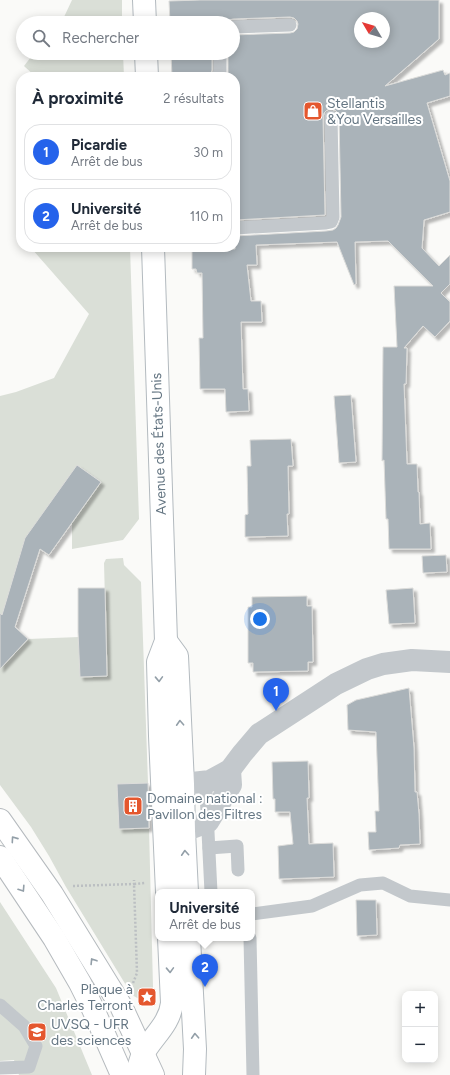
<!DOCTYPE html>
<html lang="fr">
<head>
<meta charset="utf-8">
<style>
  :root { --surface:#fff; --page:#f2f2f3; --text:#1f2937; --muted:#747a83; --line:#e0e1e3; --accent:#2563eb }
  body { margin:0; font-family:Figtree,sans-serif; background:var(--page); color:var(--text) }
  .controls { position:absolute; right:12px; bottom:12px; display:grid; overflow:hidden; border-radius:8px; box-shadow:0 2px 10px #0003 }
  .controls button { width:36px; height:36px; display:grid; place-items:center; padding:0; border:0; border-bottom:1px solid var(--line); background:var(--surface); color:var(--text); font:20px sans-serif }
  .compass { position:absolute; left:354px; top:12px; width:36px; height:36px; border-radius:50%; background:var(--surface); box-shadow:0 2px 10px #0003; rotate:308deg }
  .you { position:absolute; left:260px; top:619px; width:14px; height:14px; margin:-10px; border:3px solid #fff; border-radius:50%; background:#1a73e8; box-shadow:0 0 0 6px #1a73e833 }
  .badge { display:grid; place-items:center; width:26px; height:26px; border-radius:50%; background:var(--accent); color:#fff; font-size:13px; font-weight:700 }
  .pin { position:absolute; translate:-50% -33px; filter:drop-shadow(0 1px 2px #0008) }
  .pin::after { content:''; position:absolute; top:21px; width:14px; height:12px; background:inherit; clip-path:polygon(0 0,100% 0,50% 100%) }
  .popup { position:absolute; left:155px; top:889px; width:100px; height:52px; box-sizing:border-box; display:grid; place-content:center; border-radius:8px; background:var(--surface); filter:drop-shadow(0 1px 3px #0005); font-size:13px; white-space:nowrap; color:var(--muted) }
  .popup b { font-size:15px; color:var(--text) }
  .popup::after { content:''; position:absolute; left:50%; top:100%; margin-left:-8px; border:8px solid transparent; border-top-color:var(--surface) }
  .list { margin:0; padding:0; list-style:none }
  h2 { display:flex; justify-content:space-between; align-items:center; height:52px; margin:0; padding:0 16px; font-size:17px }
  h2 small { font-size:13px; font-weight:400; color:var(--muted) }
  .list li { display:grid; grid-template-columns:26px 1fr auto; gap:12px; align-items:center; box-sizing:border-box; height:56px; margin:0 8px 8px; padding:0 8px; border:1px solid var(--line); border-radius:16px }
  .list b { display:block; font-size:15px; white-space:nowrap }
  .list p { margin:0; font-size:13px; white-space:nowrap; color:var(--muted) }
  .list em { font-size:13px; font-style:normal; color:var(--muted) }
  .icon { flex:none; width:22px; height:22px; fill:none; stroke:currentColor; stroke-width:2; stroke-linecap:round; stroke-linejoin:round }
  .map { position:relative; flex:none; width:450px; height:1075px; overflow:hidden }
  .search { position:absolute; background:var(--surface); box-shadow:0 2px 10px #0003; left:16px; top:16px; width:224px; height:44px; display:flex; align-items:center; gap:10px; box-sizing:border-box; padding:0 14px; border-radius:22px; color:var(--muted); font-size:15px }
  .panel { position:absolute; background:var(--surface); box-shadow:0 2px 10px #0003; left:16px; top:72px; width:224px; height:180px; border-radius:16px }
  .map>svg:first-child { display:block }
  .green { fill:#dadfd7 }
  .building { fill:#aab3b9; stroke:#dcdcda; fill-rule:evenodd; filter:url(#shadow) }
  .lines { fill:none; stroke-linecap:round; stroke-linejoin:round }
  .secondary-casing { stroke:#b3babf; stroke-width:24 }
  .primary-casing { stroke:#b5babe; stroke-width:24 }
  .path { stroke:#bbbfc2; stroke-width:2.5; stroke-dasharray:2 2; stroke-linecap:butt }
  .service { stroke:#c3c8cc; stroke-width:13 }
  .minor { stroke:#c3c8cc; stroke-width:22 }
  .secondary { stroke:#fff; stroke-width:22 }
  .primary { stroke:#fff; stroke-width:22 }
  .oneway { stroke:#939fa8 }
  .labels { text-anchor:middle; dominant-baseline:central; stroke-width:4; stroke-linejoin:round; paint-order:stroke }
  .poi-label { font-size:14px; fill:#657683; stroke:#fff; text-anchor:start }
  .street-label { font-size:14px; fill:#657683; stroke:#fff }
</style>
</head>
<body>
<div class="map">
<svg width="450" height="1075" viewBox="0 0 450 1075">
  <defs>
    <filter id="shadow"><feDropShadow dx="3.5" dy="3.5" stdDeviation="1" flood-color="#0004"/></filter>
  </defs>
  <rect width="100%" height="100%" fill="#fafaf8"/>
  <g class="green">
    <polygon points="72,0 122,0 122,23 60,23 64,17"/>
    <polygon points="34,53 123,53 124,77 36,77 24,66"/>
    <polygon points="32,247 130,247 139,519 123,540 72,549 72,523 101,482 77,465 25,539 2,615 6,619 0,626 0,396 16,392 54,378 89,314 32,249"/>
    <polygon points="123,558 124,565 141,582 148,783 118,784 119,828 149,828 153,987 149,996 145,1000 139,999 132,995 66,887 49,856 31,827 0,785 0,669 28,639 79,637 80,677 107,676 104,563 106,559"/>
    <polygon points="0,902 56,988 92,1075 19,1075 14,1060 0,1061"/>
  </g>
  <g class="building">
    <path d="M 200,0 L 439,0 L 439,39 L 385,86 L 443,70 L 445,75 L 450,73 L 450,96 L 427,103 L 450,181 L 450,212 L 424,220 L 422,248 L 439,266 L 450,255 L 450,284 L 441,293 L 450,302 L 450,321 L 435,337 L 423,326 L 404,348 L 407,348 L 406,384 L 404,384 L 407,464 L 417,464 L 418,492 L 419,492 L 420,524 L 430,523 L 431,549 L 389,549 L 388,519 L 386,519 L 384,460 L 382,461 L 383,347 L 397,347 L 394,286 L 433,286 L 388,241 L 355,242 L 356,284 L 354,285 L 337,242 L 256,245 L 257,265 L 247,265 L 251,301 L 261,301 L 262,322 L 241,322 L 243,389 L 248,389 L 249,411 L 226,412 L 225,389 L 200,389 L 199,338 L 203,338 L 202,273 L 197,273 L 196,269 L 192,269 L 192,250 L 235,249 L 235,236 L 326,231 L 333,230 L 336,228 L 338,225 L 341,217 L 339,117 L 338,113 L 335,110 L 330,109 L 327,110 L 324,113 L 323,117 L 325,215 L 235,220 L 235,77 L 227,77 L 228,72 L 228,53 L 233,53 L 233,35 L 290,33 L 294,32 L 297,29 L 298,24 L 297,21 L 294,18 L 290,17 L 233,19 L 229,20 L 226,23 L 170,23 L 169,1 ZM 360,18 L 384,18 L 384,42 L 360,42 Z"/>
    <polygon points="171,53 212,53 212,70 210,77 172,77"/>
    <polygon points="351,395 356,462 339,463 334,396"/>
    <polygon points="291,439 293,466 288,466 289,514 287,514 288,536 245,537 245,515 248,514 247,466 251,466 250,440"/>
    <polygon points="77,465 101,482 49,555 40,549 15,627 28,639 0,669 0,613 2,615 25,538"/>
    <polygon points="446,555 447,572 423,573 422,556"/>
    <polygon points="78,588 105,588 107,676 80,677 78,632"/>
    <polygon points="413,588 415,623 389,624 386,590"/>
    <polygon points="307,596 307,606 312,606 313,662 308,662 308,671 253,672 253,663 248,663 248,607 252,607 252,597"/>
    <polygon points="409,688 414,748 415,792 417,792 419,814 420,844 400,845 399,848 369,850 368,832 376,832 375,811 379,811 376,732 348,730 347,705 356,700"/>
    <polygon points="308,761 309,798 307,798 309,844 333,843 334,877 279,879 278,846 293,844 290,812 275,812 275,799 273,799 272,762"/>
    <polygon points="148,783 149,828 119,829 117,784"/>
    <polygon points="356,900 376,900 377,935 357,936"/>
  </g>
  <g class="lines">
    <defs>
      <g id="secondary">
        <polyline points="144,0 145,23"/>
        <polyline points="146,53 147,77"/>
        <polyline points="153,247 166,641 158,662 160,736 167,892"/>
        <polyline points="166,641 177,656 183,784 184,831 187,892"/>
        <polyline points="189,938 195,1049 194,1075"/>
        <path d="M 136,1075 C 139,1068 140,1060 143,1054 C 152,1037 170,1024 172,1003 L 169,938"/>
      </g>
      <g id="primary">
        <polyline points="0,820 52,894 121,1006 153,1075"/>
        <polyline points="0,857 54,938 80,983 93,1009 122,1075"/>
      </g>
    </defs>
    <use href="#secondary" class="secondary-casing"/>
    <use href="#primary" class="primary-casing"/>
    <g class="path">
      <polyline points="73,886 134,884 134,880"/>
      <polyline points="133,983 137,973 134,884 145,883"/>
    </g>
    <g class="service">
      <polyline points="233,27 290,25"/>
      <polyline points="218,77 220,72 220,53"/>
      <polyline points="235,228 326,223 331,222 333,217 331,117"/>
      <polyline points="205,782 206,792 211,892"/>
      <polyline points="209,848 237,846 238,870"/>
      <polyline points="252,914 312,906 360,885 383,883 410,896 450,900"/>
      <polyline points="250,938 253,1075"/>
      <polyline points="0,1005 24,1026 36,1046 29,1067 0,1068"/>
    </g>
    <g class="minor">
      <polyline points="183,784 210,781 230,770 242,754 259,734 336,684 367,669 383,664 412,660 450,662"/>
      <polyline points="184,831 208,822 231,785 230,770"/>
    </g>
    <use href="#secondary" class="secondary"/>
    <use href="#primary" class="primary"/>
  </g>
  <defs><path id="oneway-chevron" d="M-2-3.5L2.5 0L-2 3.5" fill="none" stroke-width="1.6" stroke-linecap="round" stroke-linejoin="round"/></defs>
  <g class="oneway">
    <use href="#oneway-chevron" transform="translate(159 679) rotate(88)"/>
    <use href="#oneway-chevron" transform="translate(180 723) rotate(-93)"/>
    <use href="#oneway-chevron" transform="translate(14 839) rotate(-125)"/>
    <use href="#oneway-chevron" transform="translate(185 853) rotate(-94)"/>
    <use href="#oneway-chevron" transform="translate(22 889) rotate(57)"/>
    <use href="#oneway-chevron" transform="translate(93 961) rotate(-122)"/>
    <use href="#oneway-chevron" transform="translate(170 970) rotate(88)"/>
    <use href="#oneway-chevron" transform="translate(195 1036) rotate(-93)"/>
  </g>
  <defs>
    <symbol id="shop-square" viewBox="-11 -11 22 22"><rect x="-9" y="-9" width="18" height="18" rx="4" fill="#e4572e" stroke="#fff"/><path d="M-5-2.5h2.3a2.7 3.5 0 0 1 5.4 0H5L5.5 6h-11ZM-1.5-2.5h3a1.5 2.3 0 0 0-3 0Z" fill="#fff"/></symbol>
    <symbol id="building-square" viewBox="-11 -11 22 22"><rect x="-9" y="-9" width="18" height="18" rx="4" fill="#e4572e" stroke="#fff"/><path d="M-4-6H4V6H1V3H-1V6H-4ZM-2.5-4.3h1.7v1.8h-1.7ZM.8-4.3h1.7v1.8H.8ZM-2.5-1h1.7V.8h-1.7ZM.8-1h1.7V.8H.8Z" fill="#fff"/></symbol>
    <symbol id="sight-square" viewBox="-11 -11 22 22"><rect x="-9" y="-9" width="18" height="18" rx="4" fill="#e4572e" stroke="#fff"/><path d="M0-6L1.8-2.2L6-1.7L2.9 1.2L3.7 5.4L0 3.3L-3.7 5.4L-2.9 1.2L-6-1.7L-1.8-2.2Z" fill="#fff"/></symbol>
    <symbol id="university-square" viewBox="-11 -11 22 22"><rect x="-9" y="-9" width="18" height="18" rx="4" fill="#e4572e" stroke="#fff"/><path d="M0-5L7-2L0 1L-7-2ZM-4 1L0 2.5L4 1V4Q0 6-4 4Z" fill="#fff"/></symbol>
  </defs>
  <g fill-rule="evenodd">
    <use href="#shop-square" x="302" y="100" width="22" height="22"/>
    <use href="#building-square" x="122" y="795" width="22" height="22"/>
    <use href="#sight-square" x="136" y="986" width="22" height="22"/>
    <use href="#university-square" x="26" y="1021" width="22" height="22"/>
  </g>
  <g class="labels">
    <g class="poi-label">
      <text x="327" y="103">Stellantis<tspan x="327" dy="16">&amp;You Versailles</tspan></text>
      <text x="147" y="798">Domaine national :<tspan x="147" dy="16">Pavillon des Filtres</tspan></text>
      <text x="133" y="989" text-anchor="end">Plaque à<tspan x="133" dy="16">Charles Terront</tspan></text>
      <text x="51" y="1024">UVSQ - UFR<tspan x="51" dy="16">des sciences</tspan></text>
    </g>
    <g class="street-label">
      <text transform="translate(159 444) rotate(-92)">Avenue des États-Unis</text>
    </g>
  </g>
</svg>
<div class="controls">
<button>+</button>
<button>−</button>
</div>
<svg class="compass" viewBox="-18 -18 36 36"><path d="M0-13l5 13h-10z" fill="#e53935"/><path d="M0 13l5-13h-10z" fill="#747a83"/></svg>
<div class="you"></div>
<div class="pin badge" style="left:276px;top:711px">1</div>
<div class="pin badge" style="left:205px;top:987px">2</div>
<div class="popup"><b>Université</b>Arrêt de bus</div>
<div class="search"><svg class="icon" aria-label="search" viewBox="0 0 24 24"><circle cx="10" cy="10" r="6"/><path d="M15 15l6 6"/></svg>Rechercher</div>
<section class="panel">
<h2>À proximité<small>2 résultats</small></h2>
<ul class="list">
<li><span class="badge">1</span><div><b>Picardie</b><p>Arrêt de bus</p></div><em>30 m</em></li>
<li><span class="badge">2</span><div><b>Université</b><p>Arrêt de bus</p></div><em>110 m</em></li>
</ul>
</section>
</div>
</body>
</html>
